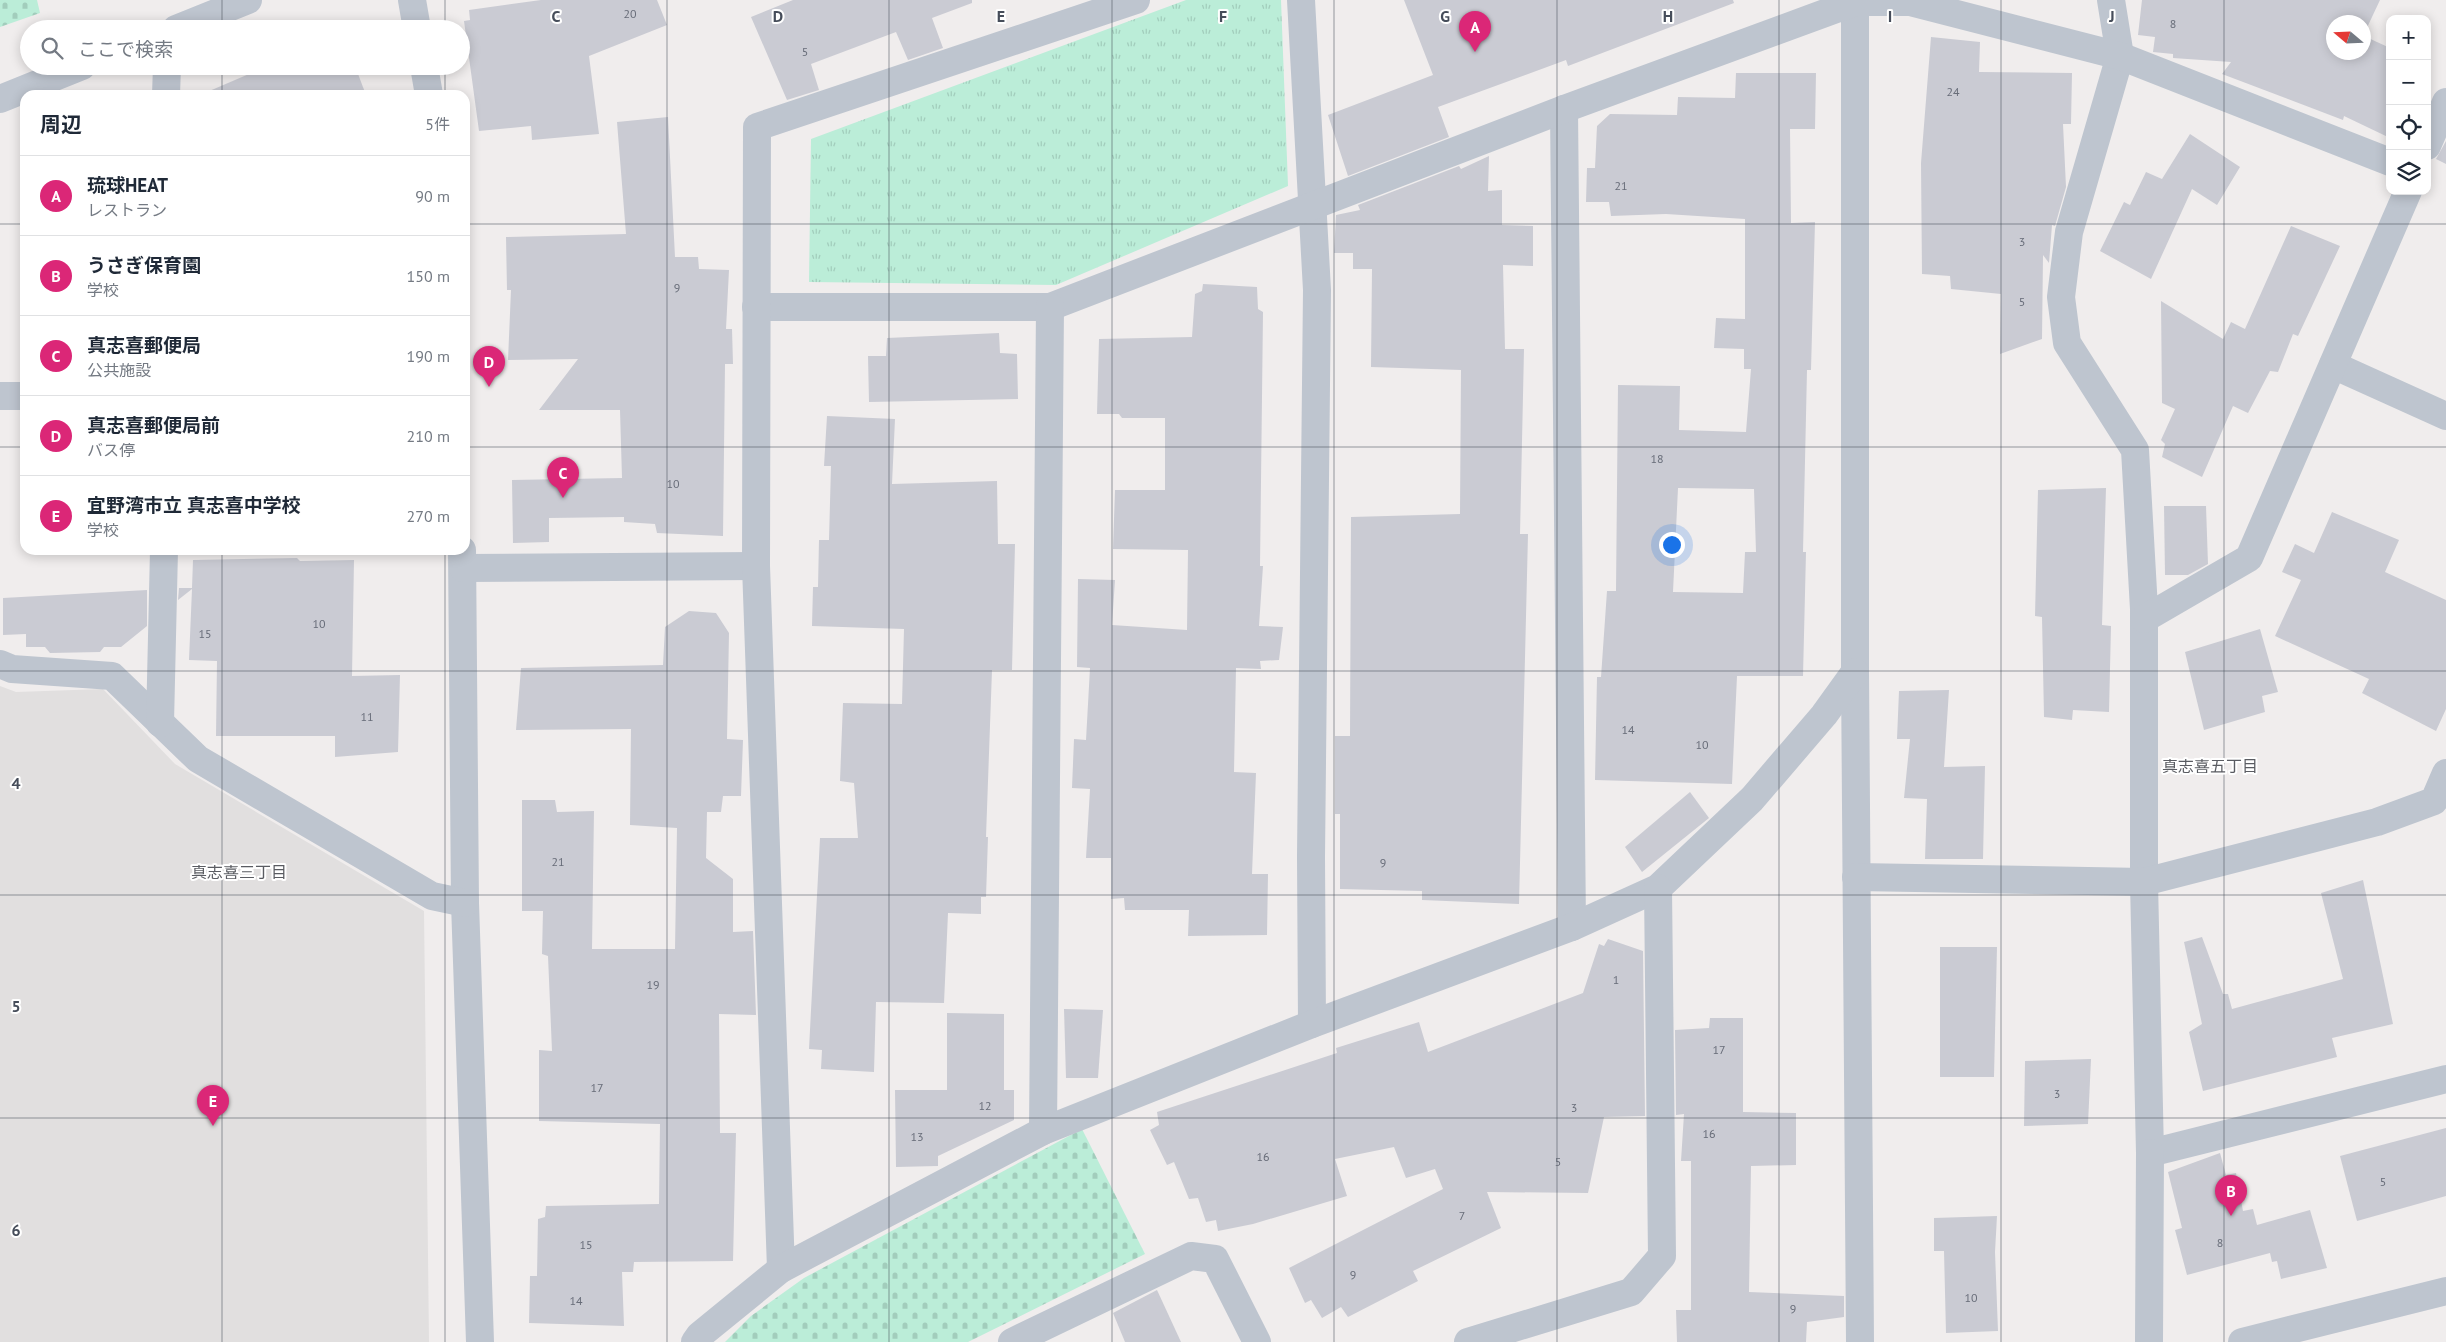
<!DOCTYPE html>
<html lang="ja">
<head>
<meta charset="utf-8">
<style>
  :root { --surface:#fff; --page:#f6f6f7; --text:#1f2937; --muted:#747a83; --line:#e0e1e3; --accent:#db2777 }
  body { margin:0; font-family:"PT Sans","Noto Sans JP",sans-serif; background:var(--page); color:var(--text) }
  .controls { position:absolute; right:15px; top:15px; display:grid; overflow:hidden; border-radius:10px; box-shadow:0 2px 12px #0003 }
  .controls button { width:45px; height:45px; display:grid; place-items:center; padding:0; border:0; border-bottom:1px solid var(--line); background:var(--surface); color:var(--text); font:25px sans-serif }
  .compass { position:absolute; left:2326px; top:15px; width:45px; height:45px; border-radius:50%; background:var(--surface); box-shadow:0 2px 12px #0003; rotate:289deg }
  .you { position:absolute; left:1671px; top:544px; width:18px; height:18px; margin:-12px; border:4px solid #fff; border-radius:50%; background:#1a73e8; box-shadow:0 0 0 8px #1a73e833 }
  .badge { display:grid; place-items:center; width:32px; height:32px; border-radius:50%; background:var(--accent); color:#fff; font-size:16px; font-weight:700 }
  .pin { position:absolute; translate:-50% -41px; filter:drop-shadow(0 1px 2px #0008) }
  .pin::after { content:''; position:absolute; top:26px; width:18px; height:15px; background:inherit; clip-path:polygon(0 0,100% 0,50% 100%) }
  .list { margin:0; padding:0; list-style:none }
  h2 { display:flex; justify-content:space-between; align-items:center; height:65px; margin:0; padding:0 20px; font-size:21px }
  h2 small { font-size:16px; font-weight:400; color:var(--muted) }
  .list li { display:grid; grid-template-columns:32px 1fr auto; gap:15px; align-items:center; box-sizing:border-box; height:80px; padding:0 20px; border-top:1px solid var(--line) }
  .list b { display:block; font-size:19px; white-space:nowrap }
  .list p { margin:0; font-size:16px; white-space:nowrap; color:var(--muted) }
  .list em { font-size:16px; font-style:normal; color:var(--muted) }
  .icon { flex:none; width:28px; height:28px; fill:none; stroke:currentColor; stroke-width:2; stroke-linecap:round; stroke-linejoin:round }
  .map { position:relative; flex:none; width:2446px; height:1342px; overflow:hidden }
  .search { position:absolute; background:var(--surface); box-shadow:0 2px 12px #0003; left:20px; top:20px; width:450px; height:55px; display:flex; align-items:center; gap:12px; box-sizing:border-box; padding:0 18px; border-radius:28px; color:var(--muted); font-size:19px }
  .panel { position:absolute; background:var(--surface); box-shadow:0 2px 12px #0003; left:20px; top:90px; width:450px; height:465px; border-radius:15px }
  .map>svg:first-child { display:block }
  .education { fill:#e1dfdf }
  .cemetery { fill:url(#cemetery-stones) }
  .park { fill:url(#park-tufts) }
  .building { fill:#cacbd3; fill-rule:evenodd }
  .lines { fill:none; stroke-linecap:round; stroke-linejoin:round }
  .minor { stroke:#bec5cf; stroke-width:28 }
  .grid { fill:none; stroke:#464d5a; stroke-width:1; stroke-opacity:0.55 }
  .labels { text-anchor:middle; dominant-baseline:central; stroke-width:4; stroke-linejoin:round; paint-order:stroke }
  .number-label { font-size:12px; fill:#676c78 }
  .neighbourhood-label { font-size:16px; fill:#5a5c62; stroke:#fff }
  .grid-label { font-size:16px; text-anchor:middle; font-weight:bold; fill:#464d5a; stroke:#fff; stroke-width:4; stroke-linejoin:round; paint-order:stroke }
</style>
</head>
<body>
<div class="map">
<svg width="2446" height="1342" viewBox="0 0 2446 1342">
  <defs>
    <pattern id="cemetery-stones" width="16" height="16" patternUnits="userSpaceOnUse" patternTransform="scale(1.25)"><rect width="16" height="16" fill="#bbedd8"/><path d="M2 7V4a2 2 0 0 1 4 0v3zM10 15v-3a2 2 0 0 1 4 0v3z" fill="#a2cdbc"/></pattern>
    <pattern id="park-tufts" width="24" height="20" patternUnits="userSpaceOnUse" patternTransform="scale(1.25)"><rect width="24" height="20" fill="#bbedd8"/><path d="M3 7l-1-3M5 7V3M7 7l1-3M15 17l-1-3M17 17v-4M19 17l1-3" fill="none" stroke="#a2cdbc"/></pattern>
  </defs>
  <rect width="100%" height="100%" fill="#f0eded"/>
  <polygon class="education" points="0,686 16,692 103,689 175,764 424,911 429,1342 0,1342"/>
  <g class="cemetery">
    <polygon points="0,0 37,0 40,13 0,27"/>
    <polygon points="1082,1129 1145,1254 968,1342 725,1342 751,1316 804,1278"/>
  </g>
  <polygon class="park" points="1186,0 1281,0 1288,186 1056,285 809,282 811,139"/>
  <g class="building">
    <polygon points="541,0 657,0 667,25 589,56 599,134 532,140 531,126 479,131 464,21 470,20 469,10"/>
    <polygon points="793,0 972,0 972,3 932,18 943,48 908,60 896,32 811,64 819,90 787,100 751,17"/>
    <polygon points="1404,0 1733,0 1734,3 1568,66 1566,60 1438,107 1449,137 1348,176 1328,115 1433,75"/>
    <polygon points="2142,0 2380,0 2364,34 2364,22 2334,22 2334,52 2364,52 2364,36 2390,48 2390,138 2344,116 2343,120 2222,74 2231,62 2173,58 2173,54 2153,52 2155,37 2138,35"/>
    <polygon points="1931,37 1980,42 1979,72 2072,73 2071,124 2063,124 2066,187 2055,226 2052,225 2049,263 2043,255 2042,339 2000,354 2001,294 1951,289 1950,276 1922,274 1921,163"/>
    <polygon points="268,66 355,66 366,95 200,95"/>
    <path d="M 1736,73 L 1816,73 L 1815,129 L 1790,129 L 1791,223 L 1815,222 L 1811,370 L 1807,370 L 1803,552 L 1806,552 L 1803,676 L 1737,676 L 1732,784 L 1595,780 L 1597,677 L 1601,677 L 1607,591 L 1616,591 L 1618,385 L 1680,386 L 1679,430 L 1746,432 L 1751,369 L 1744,369 L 1744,349 L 1714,348 L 1716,318 L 1745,319 L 1745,219 L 1666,214 L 1611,216 L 1609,202 L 1586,202 L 1587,168 L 1595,168 L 1597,126 L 1610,114 L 1677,115 L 1678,97 L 1735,98 ZM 1678,488 L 1754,489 L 1756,552 L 1745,552 L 1743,593 L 1673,592 Z"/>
    <polygon points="668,117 675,257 698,257 699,269 729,270 726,329 732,329 733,364 725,364 723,536 657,533 655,524 624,522 624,517 549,518 549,542 513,543 512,480 622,478 620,410 539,410 578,359 508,360 511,290 507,290 506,237 626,234 617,122"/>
    <polygon points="2190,134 2240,167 2217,205 2192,189 2151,279 2100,251 2124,202 2130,205 2146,172 2162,179"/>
    <polygon points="2446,141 2446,164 2436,159"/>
    <polygon points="1489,156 1488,191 1502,190 1502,225 1533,226 1533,266 1503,265 1505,349 1524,349 1520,534 1528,534 1519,904 1422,900 1422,891 1340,889 1340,814 1335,814 1335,736 1350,736 1351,517 1460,514 1461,370 1371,367 1372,269 1353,269 1353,253 1334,253 1336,215 1360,210 1358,205 1459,166 1461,169"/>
    <polygon points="2291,226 2340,246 2298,336 2293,334 2278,372 2270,371 2248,413 2233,406 2202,477 2162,457 2165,444 2161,440 2175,409 2162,403 2161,301 2223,339 2231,322 2245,329"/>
    <polygon points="1203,284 1257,287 1258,309 1263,312 1260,566 1263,566 1259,626 1283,627 1279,660 1260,661 1261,669 1236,668 1234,772 1256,773 1252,874 1268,874 1267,935 1188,936 1189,910 1125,910 1124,898 1111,899 1111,858 1086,858 1090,789 1072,788 1074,739 1086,740 1090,668 1077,667 1078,579 1115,580 1112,625 1187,630 1188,550 1113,549 1115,490 1165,490 1165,418 1122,418 1119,414 1097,414 1099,339 1192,337 1195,294 1202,291"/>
    <polygon points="999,333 1000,353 1017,354 1018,399 869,402 868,356 886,356 887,338"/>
    <polygon points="827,416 895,419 892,484 997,481 998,544 1015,544 1012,670 992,670 986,837 988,837 986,897 981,897 981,914 948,913 944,1003 876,1002 874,1072 821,1069 822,1050 809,1049 820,838 858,838 854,783 840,781 843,703 902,704 904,629 812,626 813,587 818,587 819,540 829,540 831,466 824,466"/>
    <polygon points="2106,488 2102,625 2111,626 2109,712 2073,710 2072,720 2044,717 2042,617 2035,616 2038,490"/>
    <polygon points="2164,506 2206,506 2208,564 2188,575 2165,575"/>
    <polygon points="2332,512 2399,540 2385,572 2446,600 2446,709 2436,731 2362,693 2369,679 2275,636 2301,580 2282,572 2295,544 2314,553"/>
    <polygon points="297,558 300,561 354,560 352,676 400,675 398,752 335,757 335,736 216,736 217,661 189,660 192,589 178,600 179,588 192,588 193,560"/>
    <polygon points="147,590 147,626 121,647 104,647 100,652 50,653 45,647 26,647 26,634 3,635 3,598"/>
    <polygon points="689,611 716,613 729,633 727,739 743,740 741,796 723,796 721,812 707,812 706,858 733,879 733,932 753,931 756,1015 719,1014 720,1133 736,1133 733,1261 634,1262 633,1272 622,1272 624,1326 529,1323 530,1276 537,1276 538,1219 545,1217 546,1206 659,1204 660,1124 539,1121 539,1050 552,1051 548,956 542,954 543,911 522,911 522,800 555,800 557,812 594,811 592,949 675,949 677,828 630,825 631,729 516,730 521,668 663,665 665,627"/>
    <polygon points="2260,629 2278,692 2262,696 2265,712 2204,730 2185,652"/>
    <polygon points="1949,690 1944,767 1985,766 1983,859 1925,859 1927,799 1904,798 1910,739 1897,739 1899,691"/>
    <polygon points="1690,792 1709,818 1642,872 1625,847"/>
    <polygon points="2363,880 2393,1024 2332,1038 2337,1057 2203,1091 2189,1032 2202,1024 2184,942 2202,937 2223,994 2228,994 2232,1009 2343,979 2321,893"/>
    <polygon points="1608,939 1643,951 1645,1116 1604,1117 1588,1193 1487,1192 1501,1228 1413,1271 1418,1281 1348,1317 1341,1307 1322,1318 1311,1300 1305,1303 1289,1268 1443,1189 1435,1169 1406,1178 1394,1147 1335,1159 1347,1196 1253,1224 1218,1231 1216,1220 1206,1222 1198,1198 1189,1199 1174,1162 1167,1165 1150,1130 1159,1125 1157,1112 1337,1053 1336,1048 1419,1022 1428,1052 1583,993 1599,944 1604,946"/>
    <polygon points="1940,947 1997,947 1994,1077 1940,1077"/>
    <polygon points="1064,1009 1103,1010 1098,1078 1066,1078"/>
    <polygon points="947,1013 1004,1014 1004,1090 1014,1090 1014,1120 938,1156 938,1166 896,1167 895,1090 947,1090"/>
    <polygon points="1710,1018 1743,1018 1743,1112 1796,1113 1796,1165 1751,1166 1749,1292 1844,1296 1844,1317 1807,1322 1806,1342 1677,1342 1676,1310 1691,1310 1691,1161 1681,1161 1684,1114 1676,1115 1675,1030 1709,1028"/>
    <polygon points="2091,1059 2088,1124 2024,1126 2025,1061"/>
    <polygon points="2446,1128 2446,1196 2357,1221 2340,1156"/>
    <polygon points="2220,1153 2226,1175 2236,1173 2243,1211 2253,1209 2257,1225 2310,1210 2327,1268 2281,1279 2277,1261 2272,1262 2270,1253 2187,1275 2175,1230 2182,1228 2168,1172"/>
    <polygon points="1997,1216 1995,1252 1998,1331 1946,1333 1944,1251 1934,1251 1934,1218"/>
    <polygon points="1157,1290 1181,1342 1125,1342 1113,1313"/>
  </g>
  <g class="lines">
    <g class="minor">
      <polyline points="412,0 417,29"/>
      <polyline points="1301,0 1317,290 1311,857 1312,1024"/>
      <polyline points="1855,0 1855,672 1860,1342"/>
      <polyline points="2111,0 2120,56 2069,232 2061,297 2067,343 2135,450 2144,609 2144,882 2150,1153 2446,1079"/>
      <polyline points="176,29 248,0"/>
      <polyline points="424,66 429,95"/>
      <polyline points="166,95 167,66"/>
      <polyline points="0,99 82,66"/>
      <polyline points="1564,109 1572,927"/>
      <polyline points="2427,146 2446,102"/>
      <polyline points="756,307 1050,307 1564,109 1855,2 1910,2 2120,56 2390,162"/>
      <polyline points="2333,365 2446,416"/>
      <polyline points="0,396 25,396"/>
      <polyline points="462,550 465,903 480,1342"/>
      <polyline points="463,568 756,566"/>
      <polyline points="2144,619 2249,558 2408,191"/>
      <polyline points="0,664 12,669 112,676 198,759 432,896 465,903"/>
      <polyline points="160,723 164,550"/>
      <polyline points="1856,877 2144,882 2377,822 2434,801 2446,773"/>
      <polyline points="1043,1131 1050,307"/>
      <polyline points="781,1269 756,566 757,127 1136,0"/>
      <polyline points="695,1342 700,1335 781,1269 1043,1131 1312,1024 1572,927 1658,888 1752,799 1824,715 1855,672"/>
      <polyline points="1012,1342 1191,1256 1215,1259 1257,1342"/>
      <polyline points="1468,1342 1631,1292 1662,1256 1658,888"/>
      <polyline points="2149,1342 2150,1153"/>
      <polyline points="2242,1342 2446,1291"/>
    </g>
  </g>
  <path class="grid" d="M 222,0 L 222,29M 445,0 L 445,29M 667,0 L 667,1342M 889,0 L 889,1342M 1112,0 L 1112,1342M 1334,0 L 1334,1342M 1557,0 L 1557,1342M 1779,0 L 1779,1342M 2001,0 L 2001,1342M 2224,0 L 2224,1342M 222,66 L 222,95M 445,66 L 445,95M 0,224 L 25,224M 465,224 L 2446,224M 0,447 L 25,447M 465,447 L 2446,447M 222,550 L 222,1342M 445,550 L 445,1342M 0,671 L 2446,671M 0,895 L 2446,895M 0,1118 L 2446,1118"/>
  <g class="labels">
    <g class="number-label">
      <text x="630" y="13">20</text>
      <text x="2173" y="23">8</text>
      <text x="805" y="51">5</text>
      <text x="1953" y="91">24</text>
      <text x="1621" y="185">21</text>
      <text x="2022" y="241">3</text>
      <text x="677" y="287">9</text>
      <text x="2022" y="301">5</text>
      <text x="1657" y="458">18</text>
      <text x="673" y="483">10</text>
      <text x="319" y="623">10</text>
      <text x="205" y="633">15</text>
      <text x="367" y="716">11</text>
      <text x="1628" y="729">14</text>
      <text x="1702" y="744">10</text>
      <text x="558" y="861">21</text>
      <text x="1383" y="862">9</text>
      <text x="1616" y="979">1</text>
      <text x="653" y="984">19</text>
      <text x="1719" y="1049">17</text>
      <text x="597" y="1087">17</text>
      <text x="2057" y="1093">3</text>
      <text x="985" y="1105">12</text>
      <text x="1574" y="1107">3</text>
      <text x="1709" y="1133">16</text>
      <text x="917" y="1136">13</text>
      <text x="1263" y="1156">16</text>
      <text x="1558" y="1161">5</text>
      <text x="2383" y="1181">5</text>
      <text x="1462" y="1215">7</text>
      <text x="2220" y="1242">8</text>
      <text x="586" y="1244">15</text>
      <text x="1353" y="1274">9</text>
      <text x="1971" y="1297">10</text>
      <text x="576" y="1300">14</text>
      <text x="1793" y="1308">9</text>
    </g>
    <g class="neighbourhood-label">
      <text x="2210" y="766">真志喜五丁目</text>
      <text x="239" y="872">真志喜三丁目</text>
    </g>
  </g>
  <g class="grid-label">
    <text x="556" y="22">C</text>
    <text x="778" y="22">D</text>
    <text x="1001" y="22">E</text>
    <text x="1223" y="22">F</text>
    <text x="1445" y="22">G</text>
    <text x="1668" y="22">H</text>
    <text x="1890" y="22">I</text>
    <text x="2112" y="22">J</text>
    <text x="16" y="789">4</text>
    <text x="16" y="1012">5</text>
    <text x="16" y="1236">6</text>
  </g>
</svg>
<div class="controls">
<button>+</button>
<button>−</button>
<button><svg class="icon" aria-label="locate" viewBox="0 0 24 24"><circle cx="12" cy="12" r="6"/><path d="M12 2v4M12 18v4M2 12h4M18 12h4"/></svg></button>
<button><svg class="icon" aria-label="layers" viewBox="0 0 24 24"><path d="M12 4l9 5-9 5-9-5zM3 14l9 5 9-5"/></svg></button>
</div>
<svg class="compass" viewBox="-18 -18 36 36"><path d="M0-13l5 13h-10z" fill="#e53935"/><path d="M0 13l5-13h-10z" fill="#747a83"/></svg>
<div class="you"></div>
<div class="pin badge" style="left:1475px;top:52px">A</div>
<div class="pin badge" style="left:2231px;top:1216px">B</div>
<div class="pin badge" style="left:563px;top:498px">C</div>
<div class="pin badge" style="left:489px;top:387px">D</div>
<div class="pin badge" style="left:213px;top:1126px">E</div>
<div class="search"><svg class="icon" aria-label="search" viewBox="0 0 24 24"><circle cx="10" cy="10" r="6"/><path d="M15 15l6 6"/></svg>ここで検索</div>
<section class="panel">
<h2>周辺<small>5件</small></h2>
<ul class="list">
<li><span class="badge">A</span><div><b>琉球HEAT</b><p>レストラン</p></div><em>90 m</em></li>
<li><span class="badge">B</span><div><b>うさぎ保育園</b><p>学校</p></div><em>150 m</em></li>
<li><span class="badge">C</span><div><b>真志喜郵便局</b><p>公共施設</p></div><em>190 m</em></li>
<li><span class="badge">D</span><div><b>真志喜郵便局前</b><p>バス停</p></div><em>210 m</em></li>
<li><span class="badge">E</span><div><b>宜野湾市立 真志喜中学校</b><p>学校</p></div><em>270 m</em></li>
</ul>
</section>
</div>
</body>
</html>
